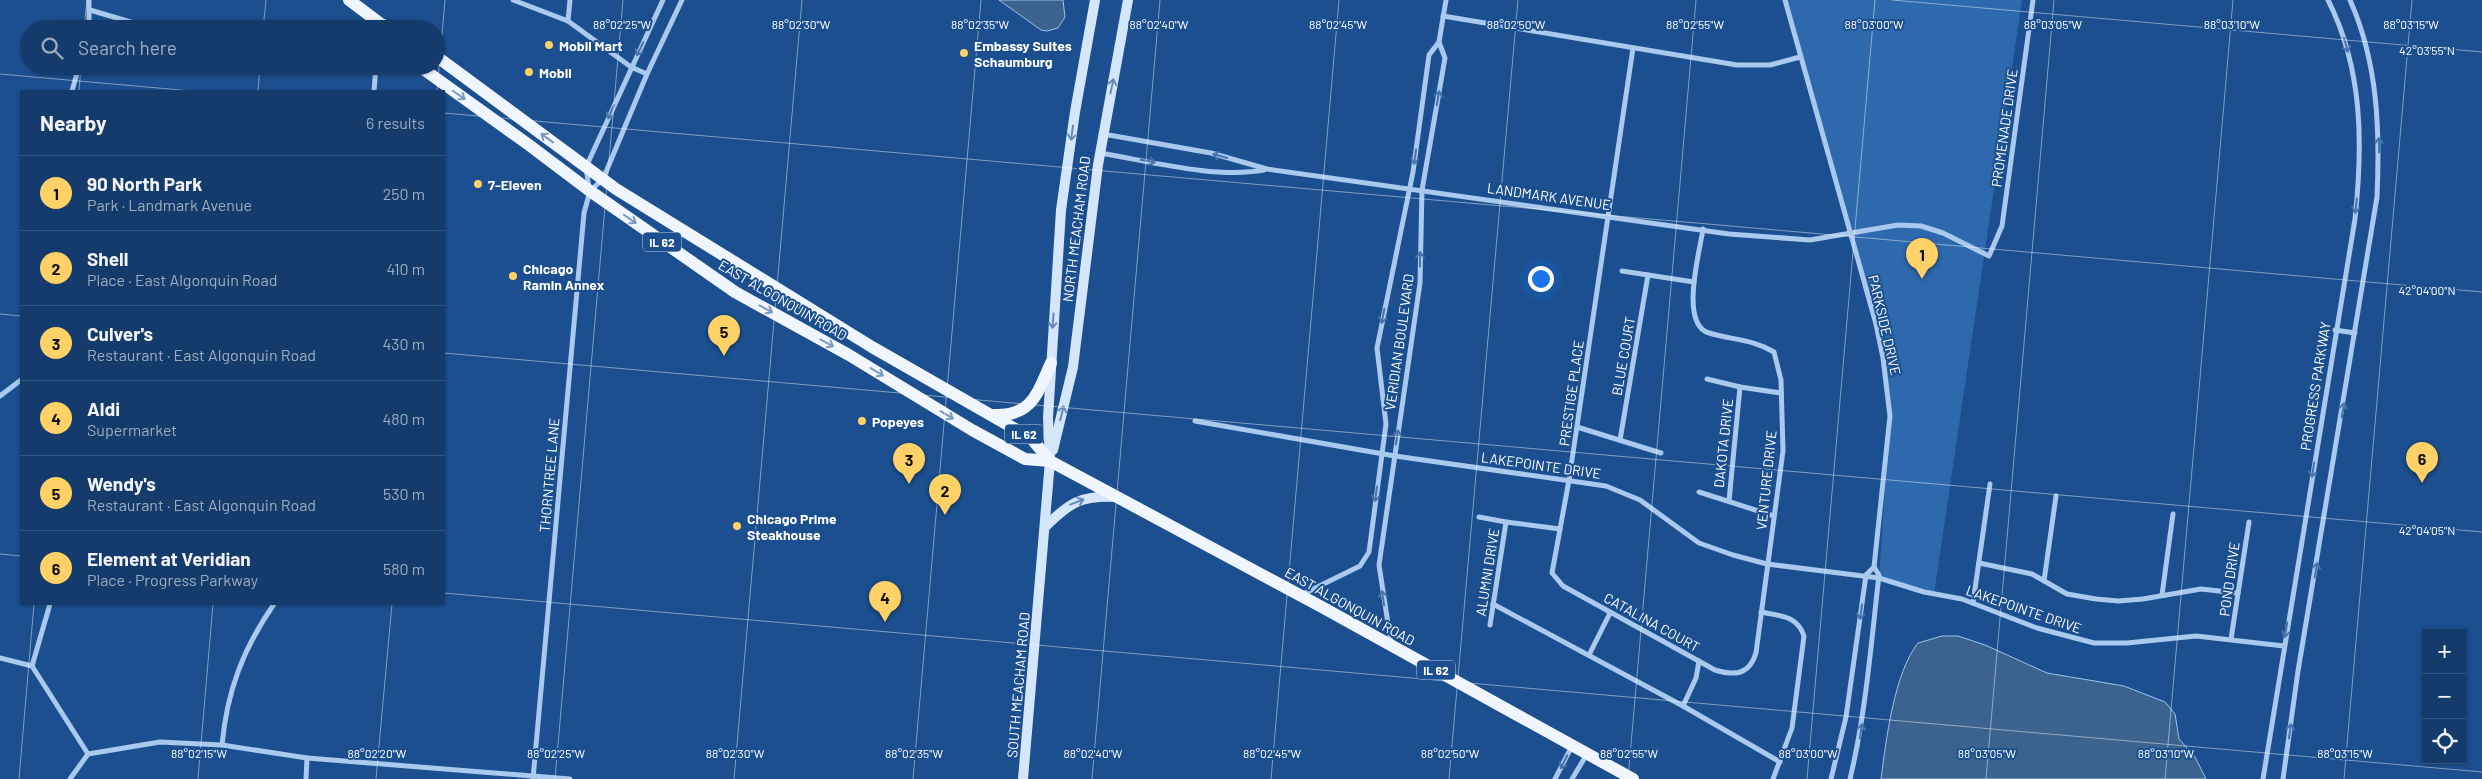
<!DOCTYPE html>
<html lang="en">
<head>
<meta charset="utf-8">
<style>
  :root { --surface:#143b6b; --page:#1d4271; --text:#f1f3f6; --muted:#9dadc1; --line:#33557e; --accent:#ffd166 }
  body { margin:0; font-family:Barlow,sans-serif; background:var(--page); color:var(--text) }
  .controls { position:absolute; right:15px; bottom:15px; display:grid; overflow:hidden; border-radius:0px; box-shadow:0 1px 4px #0004 }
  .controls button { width:45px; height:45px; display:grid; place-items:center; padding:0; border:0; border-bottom:1px solid var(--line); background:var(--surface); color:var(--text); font:25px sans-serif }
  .you { position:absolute; left:1540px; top:278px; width:18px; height:18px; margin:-12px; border:4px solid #fff; border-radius:50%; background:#1a73e8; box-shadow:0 0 0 8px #1a73e833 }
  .badge { display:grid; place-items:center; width:32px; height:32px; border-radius:50%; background:var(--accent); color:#111; font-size:16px; font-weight:700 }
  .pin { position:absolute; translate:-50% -41px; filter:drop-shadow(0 1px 2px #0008) }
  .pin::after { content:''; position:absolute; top:26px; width:18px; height:15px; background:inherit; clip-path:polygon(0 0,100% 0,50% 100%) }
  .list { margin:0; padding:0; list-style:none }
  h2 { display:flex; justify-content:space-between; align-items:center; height:65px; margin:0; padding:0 20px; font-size:21px }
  h2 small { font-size:16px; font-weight:400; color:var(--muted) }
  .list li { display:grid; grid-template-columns:32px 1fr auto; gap:15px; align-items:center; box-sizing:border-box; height:75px; padding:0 20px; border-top:1px solid var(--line) }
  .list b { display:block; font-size:19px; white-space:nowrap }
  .list p { margin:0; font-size:16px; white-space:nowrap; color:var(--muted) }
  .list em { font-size:16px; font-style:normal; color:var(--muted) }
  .icon { flex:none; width:28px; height:28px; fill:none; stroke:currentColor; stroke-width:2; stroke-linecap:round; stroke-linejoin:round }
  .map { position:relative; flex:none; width:2482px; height:779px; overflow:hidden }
  .search { position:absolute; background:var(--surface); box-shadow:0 1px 4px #0004; left:20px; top:20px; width:425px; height:55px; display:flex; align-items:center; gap:12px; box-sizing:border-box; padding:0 18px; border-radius:28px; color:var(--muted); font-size:19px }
  .panel { position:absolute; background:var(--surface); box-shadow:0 1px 4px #0004; left:20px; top:90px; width:425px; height:515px; border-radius:0px }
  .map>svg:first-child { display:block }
  .green { fill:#2e69ad }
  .water { fill:#3c6290; stroke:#9cc4f0 }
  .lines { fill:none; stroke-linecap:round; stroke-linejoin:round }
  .street { stroke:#a9c9ee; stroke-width:5 }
  .secondary { stroke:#d6e6fa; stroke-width:10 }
  .primary { stroke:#f0f6ff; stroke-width:12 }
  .oneway { stroke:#4674ac }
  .oneway2 { stroke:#668bba }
  .oneway3 { stroke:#7b9ac1 }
  .ticks { fill:none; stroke:#fff; stroke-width:1; stroke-opacity:0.45 }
  .poi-dot { fill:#ffd166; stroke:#1b4f8f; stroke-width:2 }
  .labels { text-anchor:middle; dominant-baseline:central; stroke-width:4; stroke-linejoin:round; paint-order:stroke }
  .shield { fill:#1b4f8f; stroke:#bbcadd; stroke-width:1 }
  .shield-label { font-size:12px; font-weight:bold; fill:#fff }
  .poi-label { font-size:14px; font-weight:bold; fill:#fff; stroke:#1b4f8f; text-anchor:start }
  .street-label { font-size:14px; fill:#fff; stroke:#1b4f8f }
  .ticks-label { font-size:12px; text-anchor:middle; fill:#fff; stroke:#1b4f8f; stroke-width:4; stroke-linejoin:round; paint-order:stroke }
</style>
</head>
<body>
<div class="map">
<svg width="2482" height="779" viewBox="0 0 2482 779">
  <rect width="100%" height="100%" fill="#1b4f8f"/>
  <polygon class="green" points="1785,0 2022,0 1934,594 1879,578 1890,416 1883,358"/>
  <g class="water">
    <polygon points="999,0 1063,0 1065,17 1058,28 1047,31 1041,30"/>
    <path d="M 1942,636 L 1958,636 L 1985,645 L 2047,673 L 2124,686 L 2165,702 L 2175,714 L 2179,739 L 2195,757 L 2206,779 L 1881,779 C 1886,741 1894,673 1918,643 Z"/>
  </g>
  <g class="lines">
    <g class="street">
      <polyline points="513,0 568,21 631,67 647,74"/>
      <polyline points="1785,0 1876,324 1883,358 1890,416 1874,567 1866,575 1846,717 1831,779"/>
      <polyline points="90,10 154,29"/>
      <polyline points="1443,16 1737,65 1770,65 1800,57"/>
      <polyline points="568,21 570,0"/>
      <polyline points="89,29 89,0"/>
      <path d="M 1633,48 L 1569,480 L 1552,573 L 1563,586 L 1715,670 C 1735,676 1749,675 1756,653 L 1783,451 L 1781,380 L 1774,352 C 1753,339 1732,340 1709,333 C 1679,324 1700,251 1703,229"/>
      <polyline points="72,91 79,66"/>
      <polyline points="374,91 376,66"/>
      <polyline points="1103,134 1211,153 1267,169 1729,234 1810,240 1898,225 1921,226 1943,233 1989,256 2002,226 2033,0"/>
      <path d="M 1100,153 C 1149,161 1215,179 1264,170"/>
      <polyline points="589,188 586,167 663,0"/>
      <polyline points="1622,271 1694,282"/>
      <polyline points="2335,330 2355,333"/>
      <polyline points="1707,379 1740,387"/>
      <polyline points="0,396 21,380"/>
      <polyline points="1195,421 1395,456 1606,486 1640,500 1699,543 1733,555 1767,564 1879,578 1924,592 1962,599 2037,628 2094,643 2127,643 2196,636 2284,646"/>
      <polyline points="1577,427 1661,453"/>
      <polyline points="1620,440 1648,275"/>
      <polyline points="1699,492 1774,516"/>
      <polyline points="1729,501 1740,387 1781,393"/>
      <polyline points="1479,517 1506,522"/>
      <polyline points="1979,563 2032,574 2067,594 2096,599 2118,601 2143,599 2201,589 2238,593"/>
      <polyline points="2044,581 2056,496"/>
      <polyline points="1301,595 1360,566 1369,552 1386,424 1377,348 1413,172 1429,55 1439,42 1446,0"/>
      <polyline points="2162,595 2173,514"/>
      <polyline points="1973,603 1990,484"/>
      <polyline points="1493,604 1683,706 1780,762"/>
      <path d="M 1761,612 C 1780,616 1797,615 1804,636 L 1792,728 L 1773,779"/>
      <polyline points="1490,625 1506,522 1560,529"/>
      <polyline points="2231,639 2249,522"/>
      <polyline points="1391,643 1379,565 1420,283 1422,190 1445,58 1439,42"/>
      <polyline points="1589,655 1610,613"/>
      <polyline points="0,658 32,666 88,754"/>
      <polyline points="32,666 50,604"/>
      <polyline points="1683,706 1696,678 1699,661"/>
      <path d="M 222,745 C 227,691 243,649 274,604"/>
      <polyline points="70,779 88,754 160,742 222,745 307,758 570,779"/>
      <polyline points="306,779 307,758"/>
      <polyline points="533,779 584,213 590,191 603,179 647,74 682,0"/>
      <polyline points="1555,779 1572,746"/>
      <polyline points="1572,779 1587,754"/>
      <path d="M 1850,779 C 1866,712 1871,644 1879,575 L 1874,567"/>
      <path d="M 2263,779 L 2355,219 C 2363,144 2363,69 2328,0"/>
      <path d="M 2283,779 L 2298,671 L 2377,197 C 2380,130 2378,63 2350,0"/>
    </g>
    <g class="secondary">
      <polyline points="1053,450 1073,367 1098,165 1128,0"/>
      <path d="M 1045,527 C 1069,503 1081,495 1116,497"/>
      <polyline points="1023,779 1050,461 1048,418 1061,210 1075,112 1095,0"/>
    </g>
    <g class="primary">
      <polyline points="349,0 381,24 392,29"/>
      <polyline points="436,56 616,189 872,347 1031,438 1050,461 1320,606 1633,779"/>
      <polyline points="419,66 529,145 590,191 735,292 849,355 972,430 1025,459 1050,461"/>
      <path d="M 992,415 C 1032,417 1037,394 1051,363"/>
    </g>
  </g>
  <defs><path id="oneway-shaft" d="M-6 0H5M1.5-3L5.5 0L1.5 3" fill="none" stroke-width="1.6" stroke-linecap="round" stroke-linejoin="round" transform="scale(1.25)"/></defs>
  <g class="oneway">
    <use href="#oneway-shaft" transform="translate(2346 45) rotate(74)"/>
    <use href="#oneway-shaft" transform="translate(640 49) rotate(116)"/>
    <use href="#oneway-shaft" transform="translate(1438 98) rotate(-80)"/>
    <use href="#oneway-shaft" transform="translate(611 112) rotate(114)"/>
    <use href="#oneway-shaft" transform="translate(2379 145) rotate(-91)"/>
    <use href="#oneway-shaft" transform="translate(1220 156) rotate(-164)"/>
    <use href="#oneway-shaft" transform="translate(1415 157) rotate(98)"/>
    <use href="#oneway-shaft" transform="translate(1148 161) rotate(9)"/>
    <use href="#oneway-shaft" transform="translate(2356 206) rotate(96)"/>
    <use href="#oneway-shaft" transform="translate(1420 259) rotate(-90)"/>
    <use href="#oneway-shaft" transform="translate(1383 316) rotate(101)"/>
    <use href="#oneway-shaft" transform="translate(2343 410) rotate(-80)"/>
    <use href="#oneway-shaft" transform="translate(1397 437) rotate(-82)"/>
    <use href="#oneway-shaft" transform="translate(2313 470) rotate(99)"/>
    <use href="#oneway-shaft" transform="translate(1376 494) rotate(97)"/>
    <use href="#oneway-shaft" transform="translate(2316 570) rotate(-80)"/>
    <use href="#oneway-shaft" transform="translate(1383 598) rotate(-99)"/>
    <use href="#oneway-shaft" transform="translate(1861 612) rotate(98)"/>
    <use href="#oneway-shaft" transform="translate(2286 630) rotate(99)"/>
    <use href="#oneway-shaft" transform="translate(1861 731) rotate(-82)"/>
    <use href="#oneway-shaft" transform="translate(2290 731) rotate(-82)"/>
    <use href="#oneway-shaft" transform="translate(1564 762) rotate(117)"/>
  </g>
  <g class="oneway2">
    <use href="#oneway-shaft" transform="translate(1112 86) rotate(-78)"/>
    <use href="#oneway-shaft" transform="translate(1072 133) rotate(98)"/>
    <use href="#oneway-shaft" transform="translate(1053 321) rotate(94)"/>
    <use href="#oneway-shaft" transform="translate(1062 413) rotate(-76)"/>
    <use href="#oneway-shaft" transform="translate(1077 502) rotate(-21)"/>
  </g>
  <g class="oneway3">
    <use href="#oneway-shaft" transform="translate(459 95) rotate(35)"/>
    <use href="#oneway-shaft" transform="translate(547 138) rotate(-144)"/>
    <use href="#oneway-shaft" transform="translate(630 219) rotate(35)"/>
    <use href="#oneway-shaft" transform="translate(766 309) rotate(28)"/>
    <use href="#oneway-shaft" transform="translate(827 343) rotate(29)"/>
    <use href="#oneway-shaft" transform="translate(877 372) rotate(31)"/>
    <use href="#oneway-shaft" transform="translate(947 415) rotate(31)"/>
  </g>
  <path class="ticks" d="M 1892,0 L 2482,52M 84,29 L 87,0M 263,29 L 266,0M 0,74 L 192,91M 79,91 L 81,66M 258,91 L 260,66M 437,91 L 445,0M 444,113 L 2482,292M 0,314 L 21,316M 444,353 L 2482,532M 0,554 L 21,556M 444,593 L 2482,772M 19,779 L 34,604M 198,779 L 213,604M 376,779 L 392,604M 555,779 L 623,0M 734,779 L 802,0M 913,779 L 981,0M 1092,779 L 1160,0M 1271,779 L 1339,0M 1449,779 L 1518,0M 1628,779 L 1696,0M 1807,779 L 1875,0M 1986,779 L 2054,0M 2165,779 L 2233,0M 2344,779 L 2412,0"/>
  <g class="poi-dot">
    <circle cx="549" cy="45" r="5"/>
    <circle cx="964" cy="53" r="5"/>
    <circle cx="529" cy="72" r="5"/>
    <circle cx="478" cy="184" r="5"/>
    <circle cx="513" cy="276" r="5"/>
    <circle cx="862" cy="421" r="5"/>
    <circle cx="737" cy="526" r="5"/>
  </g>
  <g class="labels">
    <g class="shield">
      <rect x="643" y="232.5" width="38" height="19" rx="4"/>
      <rect x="1005" y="424.5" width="38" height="19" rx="4"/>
      <rect x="1417" y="660.5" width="38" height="19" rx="4"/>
    </g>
    <g class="shield-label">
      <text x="662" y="242">IL 62</text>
      <text x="1024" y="434">IL 62</text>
      <text x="1436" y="670">IL 62</text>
    </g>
    <g class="poi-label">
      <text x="559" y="45">Mobil Mart</text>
      <text x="974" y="45">Embassy Suites<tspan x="974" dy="16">Schaumburg</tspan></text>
      <text x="539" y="72">Mobil</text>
      <text x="488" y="184">7-Eleven</text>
      <text x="523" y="268">Chicago<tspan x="523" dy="16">Ramin Annex</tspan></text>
      <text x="872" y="421">Popeyes</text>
      <text x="747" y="518">Chicago Prime<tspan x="747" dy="16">Steakhouse</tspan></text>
    </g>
    <g class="street-label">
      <text transform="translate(2004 128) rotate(-82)">PROMENADE DRIVE</text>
      <text transform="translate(1549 196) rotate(8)">LANDMARK AVENUE</text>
      <text transform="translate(1076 229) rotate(-83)">NORTH MEACHAM ROAD</text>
      <text transform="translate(783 300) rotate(30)">EAST ALGONQUIN ROAD</text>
      <text transform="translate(1885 325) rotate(77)">PARKSIDE DRIVE</text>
      <text transform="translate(1399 342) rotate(-82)">VERIDIAN BOULEVARD</text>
      <text transform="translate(1623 356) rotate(-80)">BLUE COURT</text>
      <text transform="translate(2315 386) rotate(-81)">PROGRESS PARKWAY</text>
      <text transform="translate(1571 393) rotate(-82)">PRESTIGE PLACE</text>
      <text transform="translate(1723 443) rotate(-84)">DAKOTA DRIVE</text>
      <text transform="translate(1541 465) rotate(8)">LAKEPOINTE DRIVE</text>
      <text transform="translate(549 475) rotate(-85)">THORNTREE LANE</text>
      <text transform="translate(1766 480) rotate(-84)">VENTURE DRIVE</text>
      <text transform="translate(1487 572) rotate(-81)">ALUMNI DRIVE</text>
      <text transform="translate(2229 579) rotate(-82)">POND DRIVE</text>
      <text transform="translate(1350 606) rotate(29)">EAST ALGONQUIN ROAD</text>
      <text transform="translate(2024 609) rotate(19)">LAKEPOINTE DRIVE</text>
      <text transform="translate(1652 622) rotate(29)">CATALINA COURT</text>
      <text transform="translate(1018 685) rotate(-85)">SOUTH MEACHAM ROAD</text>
    </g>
  </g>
  <g class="ticks-label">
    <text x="622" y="29">88°02'25"W</text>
    <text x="801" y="29">88°02'30"W</text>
    <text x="980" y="29">88°02'35"W</text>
    <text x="1159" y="29">88°02'40"W</text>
    <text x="1338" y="29">88°02'45"W</text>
    <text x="1516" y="29">88°02'50"W</text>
    <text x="1695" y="29">88°02'55"W</text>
    <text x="1874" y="29">88°03'00"W</text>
    <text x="2053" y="29">88°03'05"W</text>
    <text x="2232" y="29">88°03'10"W</text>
    <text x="2411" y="29">88°03'15"W</text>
    <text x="2427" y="55">42°03'55"N</text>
    <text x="2427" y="295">42°04'00"N</text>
    <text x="2427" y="535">42°04'05"N</text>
    <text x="199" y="758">88°02'15"W</text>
    <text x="377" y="758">88°02'20"W</text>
    <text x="556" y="758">88°02'25"W</text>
    <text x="735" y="758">88°02'30"W</text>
    <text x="914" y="758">88°02'35"W</text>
    <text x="1093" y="758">88°02'40"W</text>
    <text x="1272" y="758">88°02'45"W</text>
    <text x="1450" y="758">88°02'50"W</text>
    <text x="1629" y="758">88°02'55"W</text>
    <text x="1808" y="758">88°03'00"W</text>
    <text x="1987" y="758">88°03'05"W</text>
    <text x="2166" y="758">88°03'10"W</text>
    <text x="2345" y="758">88°03'15"W</text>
  </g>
</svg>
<div class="controls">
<button>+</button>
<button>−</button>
<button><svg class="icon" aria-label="locate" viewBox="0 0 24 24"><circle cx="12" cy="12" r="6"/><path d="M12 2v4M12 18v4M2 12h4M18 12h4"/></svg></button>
</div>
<div class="you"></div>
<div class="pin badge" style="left:1922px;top:279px">1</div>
<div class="pin badge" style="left:945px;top:515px">2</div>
<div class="pin badge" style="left:909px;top:484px">3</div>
<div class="pin badge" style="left:885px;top:622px">4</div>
<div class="pin badge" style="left:724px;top:356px">5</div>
<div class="pin badge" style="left:2422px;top:483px">6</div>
<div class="search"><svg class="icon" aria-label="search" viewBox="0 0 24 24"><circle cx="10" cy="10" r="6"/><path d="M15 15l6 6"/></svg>Search here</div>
<section class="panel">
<h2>Nearby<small>6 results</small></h2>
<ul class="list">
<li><span class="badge">1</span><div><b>90 North Park</b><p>Park · Landmark Avenue</p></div><em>250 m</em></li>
<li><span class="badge">2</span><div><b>Shell</b><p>Place · East Algonquin Road</p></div><em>410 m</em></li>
<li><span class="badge">3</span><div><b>Culver's</b><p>Restaurant · East Algonquin Road</p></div><em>430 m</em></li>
<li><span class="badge">4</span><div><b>Aldi</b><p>Supermarket</p></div><em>480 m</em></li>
<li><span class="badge">5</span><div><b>Wendy's</b><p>Restaurant · East Algonquin Road</p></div><em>530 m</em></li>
<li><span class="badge">6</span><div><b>Element at Veridian</b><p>Place · Progress Parkway</p></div><em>580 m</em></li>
</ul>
</section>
</div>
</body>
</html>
